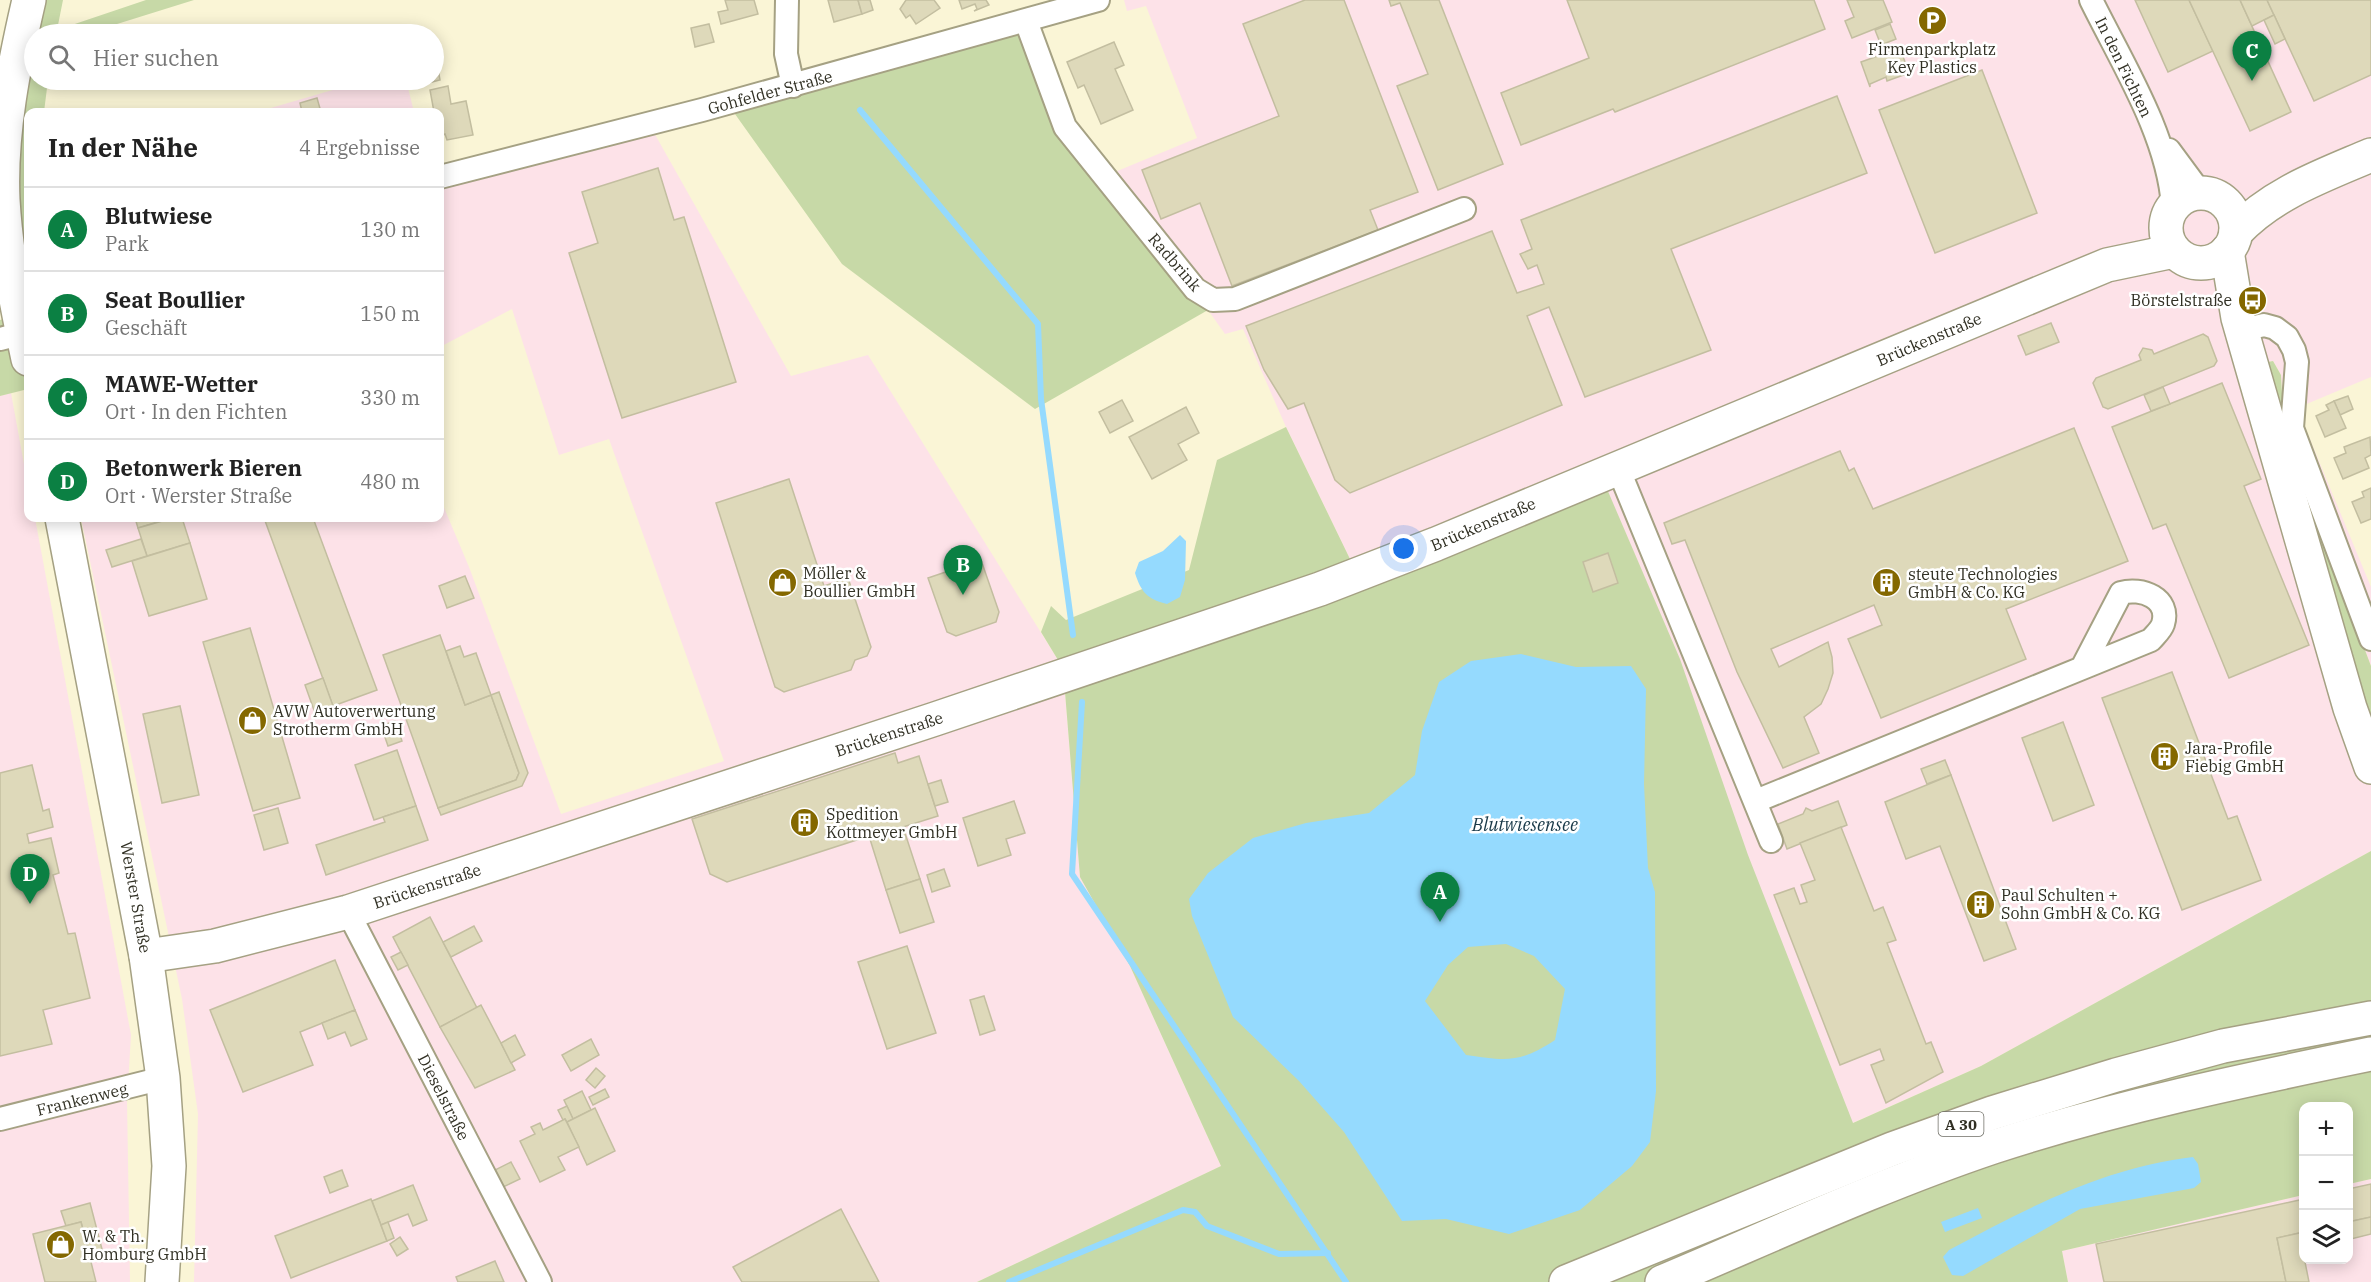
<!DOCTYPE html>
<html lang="de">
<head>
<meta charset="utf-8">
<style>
  :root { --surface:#fff; --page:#f6f6f6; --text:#222; --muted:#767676; --line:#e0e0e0; --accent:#0b8043 }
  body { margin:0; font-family:"IBM Plex Serif",serif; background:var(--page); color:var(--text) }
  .controls { position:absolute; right:18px; bottom:18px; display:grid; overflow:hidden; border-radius:12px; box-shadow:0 3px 15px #0003 }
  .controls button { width:54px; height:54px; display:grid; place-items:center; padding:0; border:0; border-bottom:2px solid var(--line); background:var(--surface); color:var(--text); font:30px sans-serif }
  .you { position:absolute; left:1404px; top:549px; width:21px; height:21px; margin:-15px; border:4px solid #fff; border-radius:50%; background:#1a73e8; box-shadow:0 0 0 9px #1a73e833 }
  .badge { display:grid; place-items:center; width:39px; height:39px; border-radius:50%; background:var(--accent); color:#fff; font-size:20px; font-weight:700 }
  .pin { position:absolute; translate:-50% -50px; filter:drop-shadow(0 2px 3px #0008) }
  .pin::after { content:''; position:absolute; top:32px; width:21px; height:18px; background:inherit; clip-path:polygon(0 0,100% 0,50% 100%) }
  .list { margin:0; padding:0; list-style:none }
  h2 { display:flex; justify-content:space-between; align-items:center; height:78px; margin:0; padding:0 24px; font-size:26px }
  h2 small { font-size:20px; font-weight:400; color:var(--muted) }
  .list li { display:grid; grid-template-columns:39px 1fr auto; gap:18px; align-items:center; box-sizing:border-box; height:84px; padding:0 24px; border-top:2px solid var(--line) }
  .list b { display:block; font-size:22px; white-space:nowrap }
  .list p { margin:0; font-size:20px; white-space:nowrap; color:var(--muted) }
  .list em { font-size:20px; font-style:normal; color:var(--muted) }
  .icon { flex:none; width:33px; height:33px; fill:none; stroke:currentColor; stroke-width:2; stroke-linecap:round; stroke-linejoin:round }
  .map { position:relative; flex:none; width:2371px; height:1282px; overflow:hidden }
  .search { position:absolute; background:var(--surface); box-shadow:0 3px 15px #0003; left:24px; top:24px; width:420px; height:66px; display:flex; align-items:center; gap:15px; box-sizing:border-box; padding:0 21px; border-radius:33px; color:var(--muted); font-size:22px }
  .panel { position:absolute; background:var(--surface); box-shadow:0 3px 15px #0003; left:24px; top:108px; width:420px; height:414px; border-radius:12px }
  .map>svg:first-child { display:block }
  .industrial { fill:#fde2e8 }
  .green { fill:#c7d9a7 }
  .water { fill:#95dafe; fill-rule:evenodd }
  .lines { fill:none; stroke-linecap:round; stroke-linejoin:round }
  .stream { stroke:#95dafe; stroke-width:6 }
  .building { fill:#ded9ba; stroke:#c3bea0; stroke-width:1.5 }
  .street-casing { stroke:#a5a183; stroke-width:26 }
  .secondary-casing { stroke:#a5a183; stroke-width:36 }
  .highway-casing { stroke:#a5a183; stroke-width:36 }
  .street { stroke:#fff; stroke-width:22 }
  .secondary { stroke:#fff; stroke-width:33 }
  .highway { stroke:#fff; stroke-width:33 }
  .labels { text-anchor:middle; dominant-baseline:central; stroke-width:5; stroke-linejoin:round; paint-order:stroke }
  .shield { fill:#fff; stroke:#6f6e66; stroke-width:1.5 }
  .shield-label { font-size:15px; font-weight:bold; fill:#313024 }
  .poi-label { font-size:16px; fill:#313024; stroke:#fff; text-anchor:start }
  .street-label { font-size:16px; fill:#313024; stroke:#fff }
  .water-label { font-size:18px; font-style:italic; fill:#193948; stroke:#fff }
</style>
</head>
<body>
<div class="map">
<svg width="2371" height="1282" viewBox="0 0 2371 1282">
  <rect width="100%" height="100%" fill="#faf5d6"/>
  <g class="industrial">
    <polygon points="1124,0 2371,0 2371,377 2297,408 2371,587 2371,666 2288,446 2283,413 2281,375 2273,361 2268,362 2264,373 2355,696 2371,779 2371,851 1981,1066 1751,1168 1664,872 1659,711 1680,659 1607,490 1365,590 1286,427 1243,329 1225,334 1208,310 1098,179 1197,138 1146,6 1127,11"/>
    <polygon points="367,80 406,80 414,112 257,112"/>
    <polygon points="648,122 791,376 868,355 1058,660 1065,693 1080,877 1130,966 1221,1166 977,1282 194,1282 198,1114 182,999 81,518 440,518 440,498 469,567 561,814 724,761 609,439 559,455 512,309 440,347 440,173"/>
    <polygon points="11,393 28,486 28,518 35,518 131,1035 127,1101 130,1282 0,1282 0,396"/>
    <polygon points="2371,1179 2371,1282 2068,1282 2062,1251 2303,1195 2304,1260 2348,1260 2349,1184"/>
  </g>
  <g class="green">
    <polygon points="14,0 63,0 57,30 146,0 194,0 85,34 34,34 34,80 48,80 44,112 28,112 28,300 0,226"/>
    <polygon points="1019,35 1061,132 1208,310 1035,409 842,264 730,107"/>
    <polygon points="18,315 28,361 28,389 0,396 0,320"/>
    <polygon points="2273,361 2281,375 2283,413 2288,446 2371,666 2371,779 2355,696 2264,373 2268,362"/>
    <polygon points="1286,427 1365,590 1607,489 1680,659 1748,855 1853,1123 1981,1066 2371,851 2371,1179 2349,1184 2348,1106 2304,1106 2303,1195 2062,1251 2068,1282 977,1282 1221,1166 1130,966 1080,877 1065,692 1058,660 1041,632 1051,606 1066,620 1189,570 1217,460"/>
  </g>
  <g class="water">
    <path d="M 1180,535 L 1186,541 L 1185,580 L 1180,597 L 1167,604 C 1147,599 1141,592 1135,573 L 1139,562 L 1163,551 Z"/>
    <path d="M 1521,654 L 1576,667 L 1631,666 L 1646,689 L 1644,784 L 1648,868 L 1655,892 L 1656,1091 L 1650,1142 L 1632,1166 L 1580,1210 L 1509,1234 L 1446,1219 L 1402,1221 L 1344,1132 L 1299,1081 L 1233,1017 L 1192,916 L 1189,899 L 1208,873 L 1253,838 L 1306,823 L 1369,813 L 1415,775 L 1422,731 L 1439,682 L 1471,661 ZM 1506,944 L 1534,956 L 1565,989 L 1555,1040 C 1520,1063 1507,1061 1466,1055 L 1425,1001 L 1448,965 L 1468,947 Z"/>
    <path d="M 2193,1157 L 2198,1164 L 2201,1182 L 2194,1188 L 2080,1209 L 1963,1276 L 1952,1275 L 1943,1257 L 1949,1250 C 2028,1208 2102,1168 2193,1157 Z"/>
    <polygon points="1978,1208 1982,1218 1945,1232 1941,1222"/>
  </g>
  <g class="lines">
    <g class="stream">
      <polyline points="860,110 1038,324 1041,399 1073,635"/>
      <polyline points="1082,702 1072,874 1346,1282"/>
      <polyline points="1009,1282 1183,1210 1195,1212 1207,1226 1279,1254 1328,1253"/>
    </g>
  </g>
  <g class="building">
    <polygon points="725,0 754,0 758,14 721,24 718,12 728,10"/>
    <polygon points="828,0 858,0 862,14 834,22"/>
    <polygon points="858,0 870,0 873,10 862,14"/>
    <polygon points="906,0 934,0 940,8 916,24 910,15 906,18 900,9"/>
    <polygon points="959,0 986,0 989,5 974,11 977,9 975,4 962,9"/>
    <polygon points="1305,0 1344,0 1418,192 1370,210 1378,230 1232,286 1200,203 1161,219 1142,170 1279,116 1243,24"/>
    <polygon points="1389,0 1439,0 1503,164 1438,190 1397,86 1428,74 1400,3 1391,6"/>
    <polygon points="1567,0 1814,0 1825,29 1615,112 1613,109 1521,145 1501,93 1589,58"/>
    <polygon points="1847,0 1883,0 1892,22 1852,38 1845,21 1854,17"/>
    <polygon points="2135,0 2189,0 2213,51 2168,72"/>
    <polygon points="2189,0 2240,0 2291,112 2250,131"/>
    <polygon points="2240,0 2267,0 2274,15 2252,26"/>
    <polygon points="2267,0 2371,0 2371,75 2314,101"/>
    <polygon points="2274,15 2285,39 2275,44 2264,20"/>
    <polygon points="709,24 714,42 695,47 691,28"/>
    <polygon points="1890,24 1896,39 1881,45 1875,30"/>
    <polygon points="1114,42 1124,65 1115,69 1133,110 1101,124 1084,85 1078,88 1067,62"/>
    <polygon points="1900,48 1909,73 1887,81 1886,77 1870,84 1870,87 1861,62"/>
    <polygon points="438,69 440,80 424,84 423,80 434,80 434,70"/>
    <polygon points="1982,70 2037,213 1935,253 1879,110"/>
    <polygon points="448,86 451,104 466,101 473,135 447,140 445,134 440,136 440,112 434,112 430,90"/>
    <polygon points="1837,96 1867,173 1671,249 1711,350 1585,397 1549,307 1527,316 1562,405 1350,493 1335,480 1304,403 1288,409 1264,370 1246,326 1492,231 1517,293 1544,284 1537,265 1528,269 1520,254 1532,249 1521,220"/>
    <polygon points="317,98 321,112 302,112 300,103"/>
    <polygon points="658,168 674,220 684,217 736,382 622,418 569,253 598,243 582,192"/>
    <polygon points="2051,323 2059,342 2026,355 2018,336"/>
    <polygon points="2203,334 2208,337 2217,361 2214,366 2108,409 2103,407 2093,383 2096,378 2141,360 2139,355 2143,348 2152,350 2154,354"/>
    <polygon points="2222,383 2261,479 2244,486 2309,645 2229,678 2166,524 2153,529 2112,427"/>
    <polygon points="2163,387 2170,404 2151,411 2144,395"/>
    <polygon points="2348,396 2353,409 2340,415 2334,401"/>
    <polygon points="1122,400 1133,421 1110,433 1099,412"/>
    <polygon points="2334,401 2346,428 2325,437 2316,416 2329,410 2326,405"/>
    <polygon points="1186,407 1199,433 1178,444 1187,460 1152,479 1129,437"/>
    <polygon points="2074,428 2128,561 2006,609 2026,659 1881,718 1848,639 1882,625 1874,605 1771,649 1779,667 1828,642 1832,657 1833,673 1828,689 1821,704 1804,717 1819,753 1783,768 1737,672 1685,540 1672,544 1664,523 1840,451 1849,471 1854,468 1873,509"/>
    <polygon points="2370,437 2371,455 2365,458 2369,468 2343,479 2334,458 2346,453 2344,447"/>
    <polygon points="789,479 824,586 848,578 871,647 867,656 855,660 851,670 784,692 775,687 716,503"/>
    <polygon points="2371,488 2371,519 2361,523 2352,502 2364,497 2362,492"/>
    <polygon points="135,518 166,518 167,519 138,528"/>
    <polygon points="173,518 182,518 190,543 147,556 138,528"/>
    <polygon points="264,518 313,518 377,690 333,706"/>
    <polygon points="141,539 147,556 112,567 106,550"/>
    <polygon points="190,543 207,599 149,616 132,561"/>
    <polygon points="1608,553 1618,583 1593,592 1583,562"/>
    <polygon points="981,560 999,612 996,622 956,636 947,632 928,578"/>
    <polygon points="465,576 474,598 447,608 439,586"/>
    <polygon points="250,628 300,798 253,811 203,642"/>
    <polygon points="440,635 465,705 491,695 519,773 516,780 438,808 383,655"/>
    <polygon points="460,646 464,657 476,653 491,695 465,705 446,651"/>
    <polygon points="2172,672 2228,819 2237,816 2261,880 2182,910 2102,698"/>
    <polygon points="323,678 333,706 315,713 305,685"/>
    <polygon points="499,692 528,773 522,786 441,815 438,808 516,780 519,773 491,695"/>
    <polygon points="180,706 199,795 162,803 143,714"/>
    <polygon points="395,721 402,741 388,746 381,726"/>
    <polygon points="2063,722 2094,805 2053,821 2022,738"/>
    <polygon points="397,750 416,806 374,820 355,765"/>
    <polygon points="895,753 898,763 919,756 938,816 903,827 920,879 886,890 869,836 727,882 710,874 692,819"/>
    <polygon points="1945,760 1951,775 1927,784 1921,769"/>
    <polygon points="32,765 43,811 49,809 53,827 27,834 29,843 51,838 59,873 53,875 68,934 75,933 90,998 43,1010 52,1044 0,1056 0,773"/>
    <polygon points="1951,775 2016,949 1984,961 1940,846 1906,859 1885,802"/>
    <polygon points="941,780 948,802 935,806 928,784"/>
    <polygon points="1014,801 1025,833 1006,839 1011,855 978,866 963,818"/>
    <polygon points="1838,801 1847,825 1787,849 1778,824 1803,814 1806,808 1812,811"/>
    <polygon points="416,806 428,840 326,875 316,845 385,822 383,817"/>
    <polygon points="278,808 288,843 264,850 254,815"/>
    <polygon points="1841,827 1874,911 1883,907 1896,940 1887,943 1926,1044 1931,1042 1943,1072 1886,1103 1871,1065 1884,1060 1880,1049 1840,1065 1774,895 1794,888 1800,904 1807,902 1801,885 1815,880 1800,843"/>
    <polygon points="944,869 950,886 932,892 927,875"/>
    <polygon points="920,879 934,922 900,933 886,890"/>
    <polygon points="430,917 477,1008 440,1027 393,937"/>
    <polygon points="474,926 482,941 451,957 443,942"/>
    <polygon points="907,946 936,1033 887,1049 858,962"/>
    <polygon points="401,952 408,965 398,970 391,957"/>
    <polygon points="335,960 355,1010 300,1032 313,1065 243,1092 210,1010"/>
    <polygon points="984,996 995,1030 980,1035 970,1000"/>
    <polygon points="481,1005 515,1070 475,1088 440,1027"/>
    <polygon points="355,1010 367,1039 351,1046 345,1032 328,1039 322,1023"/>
    <polygon points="515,1035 525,1055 511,1063 501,1043"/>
    <polygon points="591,1039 599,1055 571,1071 562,1055"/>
    <polygon points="596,1068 605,1076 595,1088 586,1080"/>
    <polygon points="605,1089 609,1097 593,1105 589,1097"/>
    <polygon points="582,1091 591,1110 573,1119 564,1100"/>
    <polygon points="567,1106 573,1119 567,1122 565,1119 563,1120 558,1110"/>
    <polygon points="595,1108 615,1151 587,1165 567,1122"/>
    <polygon points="565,1119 579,1147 558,1157 565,1170 540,1182 520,1141 535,1134 531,1127 540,1123 543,1130"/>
    <polygon points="511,1162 520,1179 501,1188 493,1171"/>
    <polygon points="342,1170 348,1186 330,1193 324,1177"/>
    <polygon points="2371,1184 2371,1217 2348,1222 2348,1189"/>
    <polygon points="413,1185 427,1220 413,1226 408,1214 381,1225 372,1201"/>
    <polygon points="371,1199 387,1241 291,1278 275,1236"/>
    <polygon points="2304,1199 2304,1232 2277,1238 2286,1282 2104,1282 2096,1244"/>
    <polygon points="90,1203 103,1253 90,1257 81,1222 66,1226 61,1211"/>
    <polygon points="841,1209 879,1282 742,1282 733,1267"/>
    <polygon points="2371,1217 2371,1234 2351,1239 2348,1236 2348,1222"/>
    <polygon points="81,1222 96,1282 45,1282 33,1234"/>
    <polygon points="388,1222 394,1238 387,1241 381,1225"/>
    <polygon points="2304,1232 2302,1247 2309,1282 2286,1282 2277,1238"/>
    <polygon points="400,1237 408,1249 397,1256 390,1244"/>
    <polygon points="495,1261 504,1282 458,1282 456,1277"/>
  </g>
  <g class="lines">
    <defs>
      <g id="street">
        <polyline points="787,0 786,54 793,86"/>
        <path d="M 2091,0 C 2122,63 2168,135 2173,206"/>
        <polyline points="1026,21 1065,127 1195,289 1213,300 1235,299 1464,209"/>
        <polyline points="2169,150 2200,192"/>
        <polyline points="440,177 702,110 1098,0"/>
        <polyline points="2242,330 2264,325 2275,328 2287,337 2294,350 2297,362 2292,428 2371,639"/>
        <polyline points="0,339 23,333"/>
        <polyline points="1618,468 1771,841"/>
        <path d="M 1756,801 L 2151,640 C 2155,635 2161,630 2163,624 C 2171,598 2141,587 2121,593 L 2083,666"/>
        <polyline points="348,912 540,1282"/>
        <polyline points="0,1119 163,1078"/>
      </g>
      <g id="secondary">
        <circle cx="2201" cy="228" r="35"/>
        <path d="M 2236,232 C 2273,193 2322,176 2371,155"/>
        <polyline points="2227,251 2238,318 2350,708 2371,767"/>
        <path d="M 28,359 C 17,307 6,253 3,200 C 0,133 14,65 29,0"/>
        <polyline points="62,518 146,956 163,1078 169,1166 162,1282"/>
        <polyline points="146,956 215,946 348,912 935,719 1320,589 1436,544 2107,265 2174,251"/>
      </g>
      <g id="highway">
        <polyline points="1566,1282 1892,1149 1992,1113 2116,1075 2223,1046 2371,1018"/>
        <path d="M 1662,1282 C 1771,1236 1880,1185 1993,1147 C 2116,1107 2244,1080 2371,1054"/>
      </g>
    </defs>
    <use href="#street" class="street-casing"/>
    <use href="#secondary" class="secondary-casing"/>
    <use href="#highway" class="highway-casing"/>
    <use href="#street" class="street"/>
    <use href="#secondary" class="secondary"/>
    <use href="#highway" class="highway"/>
  </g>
  <defs>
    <symbol id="parking-disc" viewBox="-11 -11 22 22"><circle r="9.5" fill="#846800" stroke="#fff"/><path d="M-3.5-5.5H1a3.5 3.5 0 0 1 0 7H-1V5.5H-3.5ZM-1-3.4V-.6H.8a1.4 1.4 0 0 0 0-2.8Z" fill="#fff"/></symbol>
    <symbol id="bus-disc" viewBox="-11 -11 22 22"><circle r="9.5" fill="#846800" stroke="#fff"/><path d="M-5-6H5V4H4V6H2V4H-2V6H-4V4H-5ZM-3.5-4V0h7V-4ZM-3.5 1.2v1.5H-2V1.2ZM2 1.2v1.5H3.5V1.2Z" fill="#fff"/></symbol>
    <symbol id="shop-disc" viewBox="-11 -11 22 22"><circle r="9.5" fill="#846800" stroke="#fff"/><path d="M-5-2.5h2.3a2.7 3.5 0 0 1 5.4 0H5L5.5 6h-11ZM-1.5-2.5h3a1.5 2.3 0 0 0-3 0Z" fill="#fff"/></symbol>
    <symbol id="building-disc" viewBox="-11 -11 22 22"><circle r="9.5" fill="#846800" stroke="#fff"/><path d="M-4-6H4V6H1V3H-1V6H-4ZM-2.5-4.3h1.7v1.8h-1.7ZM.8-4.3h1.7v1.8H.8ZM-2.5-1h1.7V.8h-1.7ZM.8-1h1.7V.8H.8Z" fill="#fff"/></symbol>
  </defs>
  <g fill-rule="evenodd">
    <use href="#parking-disc" x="1916" y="4" width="33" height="33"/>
    <use href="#bus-disc" x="2236" y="284" width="33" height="33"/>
    <use href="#shop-disc" x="766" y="566" width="33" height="33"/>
    <use href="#building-disc" x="1870" y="566" width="33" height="33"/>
    <use href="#shop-disc" x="236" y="704" width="33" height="33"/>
    <use href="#building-disc" x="2148" y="740" width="33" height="33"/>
    <use href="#building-disc" x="788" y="806" width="33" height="33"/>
    <use href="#building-disc" x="1964" y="888" width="33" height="33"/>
    <use href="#shop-disc" x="44" y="1228" width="33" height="33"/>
  </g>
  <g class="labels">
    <rect class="shield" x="1938.5" y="1112" width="45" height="24" rx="4.5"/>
    <g class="shield-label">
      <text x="1961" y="1124">A 30</text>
    </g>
    <g class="poi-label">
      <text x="1932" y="49" text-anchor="middle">Firmenparkplatz<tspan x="1932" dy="18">Key Plastics</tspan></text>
      <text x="2232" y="300" text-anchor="end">Börstelstraße</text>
      <text x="803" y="573">Möller &amp;<tspan x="803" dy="18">Boullier GmbH</tspan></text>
      <text x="1908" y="574">steute Technologies<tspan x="1908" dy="18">GmbH &amp; Co. KG</tspan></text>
      <text x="273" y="711">AVW Autoverwertung<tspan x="273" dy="18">Strotherm GmbH</tspan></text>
      <text x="2185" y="748">Jara-Profile<tspan x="2185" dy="18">Fiebig GmbH</tspan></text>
      <text x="826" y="814">Spedition<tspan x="826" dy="18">Kottmeyer GmbH</tspan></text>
      <text x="2001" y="895">Paul Schulten +<tspan x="2001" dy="18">Sohn GmbH &amp; Co. KG</tspan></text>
      <text x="82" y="1236">W. &amp; Th.<tspan x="82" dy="18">Homburg GmbH</tspan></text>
    </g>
    <g class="street-label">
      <text transform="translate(2124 67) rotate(64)">In den Fichten</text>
      <text transform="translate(770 92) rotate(-15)">Gohfelder Straße</text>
      <text transform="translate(1175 262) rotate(49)">Radbrink</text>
      <text transform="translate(1929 339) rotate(-23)">Brückenstraße</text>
      <text transform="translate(1483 524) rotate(-23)">Brückenstraße</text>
      <text transform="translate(889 734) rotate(-18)">Brückenstraße</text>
      <text transform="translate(427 886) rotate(-18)">Brückenstraße</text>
      <text transform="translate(136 897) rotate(80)">Werster Straße</text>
      <text transform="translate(444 1097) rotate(63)">Dieselstraße</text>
      <text transform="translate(82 1099) rotate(-14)">Frankenweg</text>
    </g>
    <g class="water-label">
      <text x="1525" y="824">Blutwiesensee</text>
    </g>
  </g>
</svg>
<div class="controls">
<button>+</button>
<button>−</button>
<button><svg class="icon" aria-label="layers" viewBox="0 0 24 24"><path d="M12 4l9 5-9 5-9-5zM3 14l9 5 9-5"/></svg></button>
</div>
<div class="you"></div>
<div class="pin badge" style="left:1440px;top:922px">A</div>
<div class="pin badge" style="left:963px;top:595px">B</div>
<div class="pin badge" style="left:2252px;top:81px">C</div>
<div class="pin badge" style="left:30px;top:904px">D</div>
<div class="search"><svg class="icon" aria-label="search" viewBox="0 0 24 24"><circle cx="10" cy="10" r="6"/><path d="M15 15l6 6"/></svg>Hier suchen</div>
<section class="panel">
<h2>In der Nähe<small>4 Ergebnisse</small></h2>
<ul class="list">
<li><span class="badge">A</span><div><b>Blutwiese</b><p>Park</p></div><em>130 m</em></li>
<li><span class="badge">B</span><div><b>Seat Boullier</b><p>Geschäft</p></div><em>150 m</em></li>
<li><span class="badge">C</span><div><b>MAWE-Wetter</b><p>Ort · In den Fichten</p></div><em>330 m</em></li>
<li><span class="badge">D</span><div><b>Betonwerk Bieren</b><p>Ort · Werster Straße</p></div><em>480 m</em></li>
</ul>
</section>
</div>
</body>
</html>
